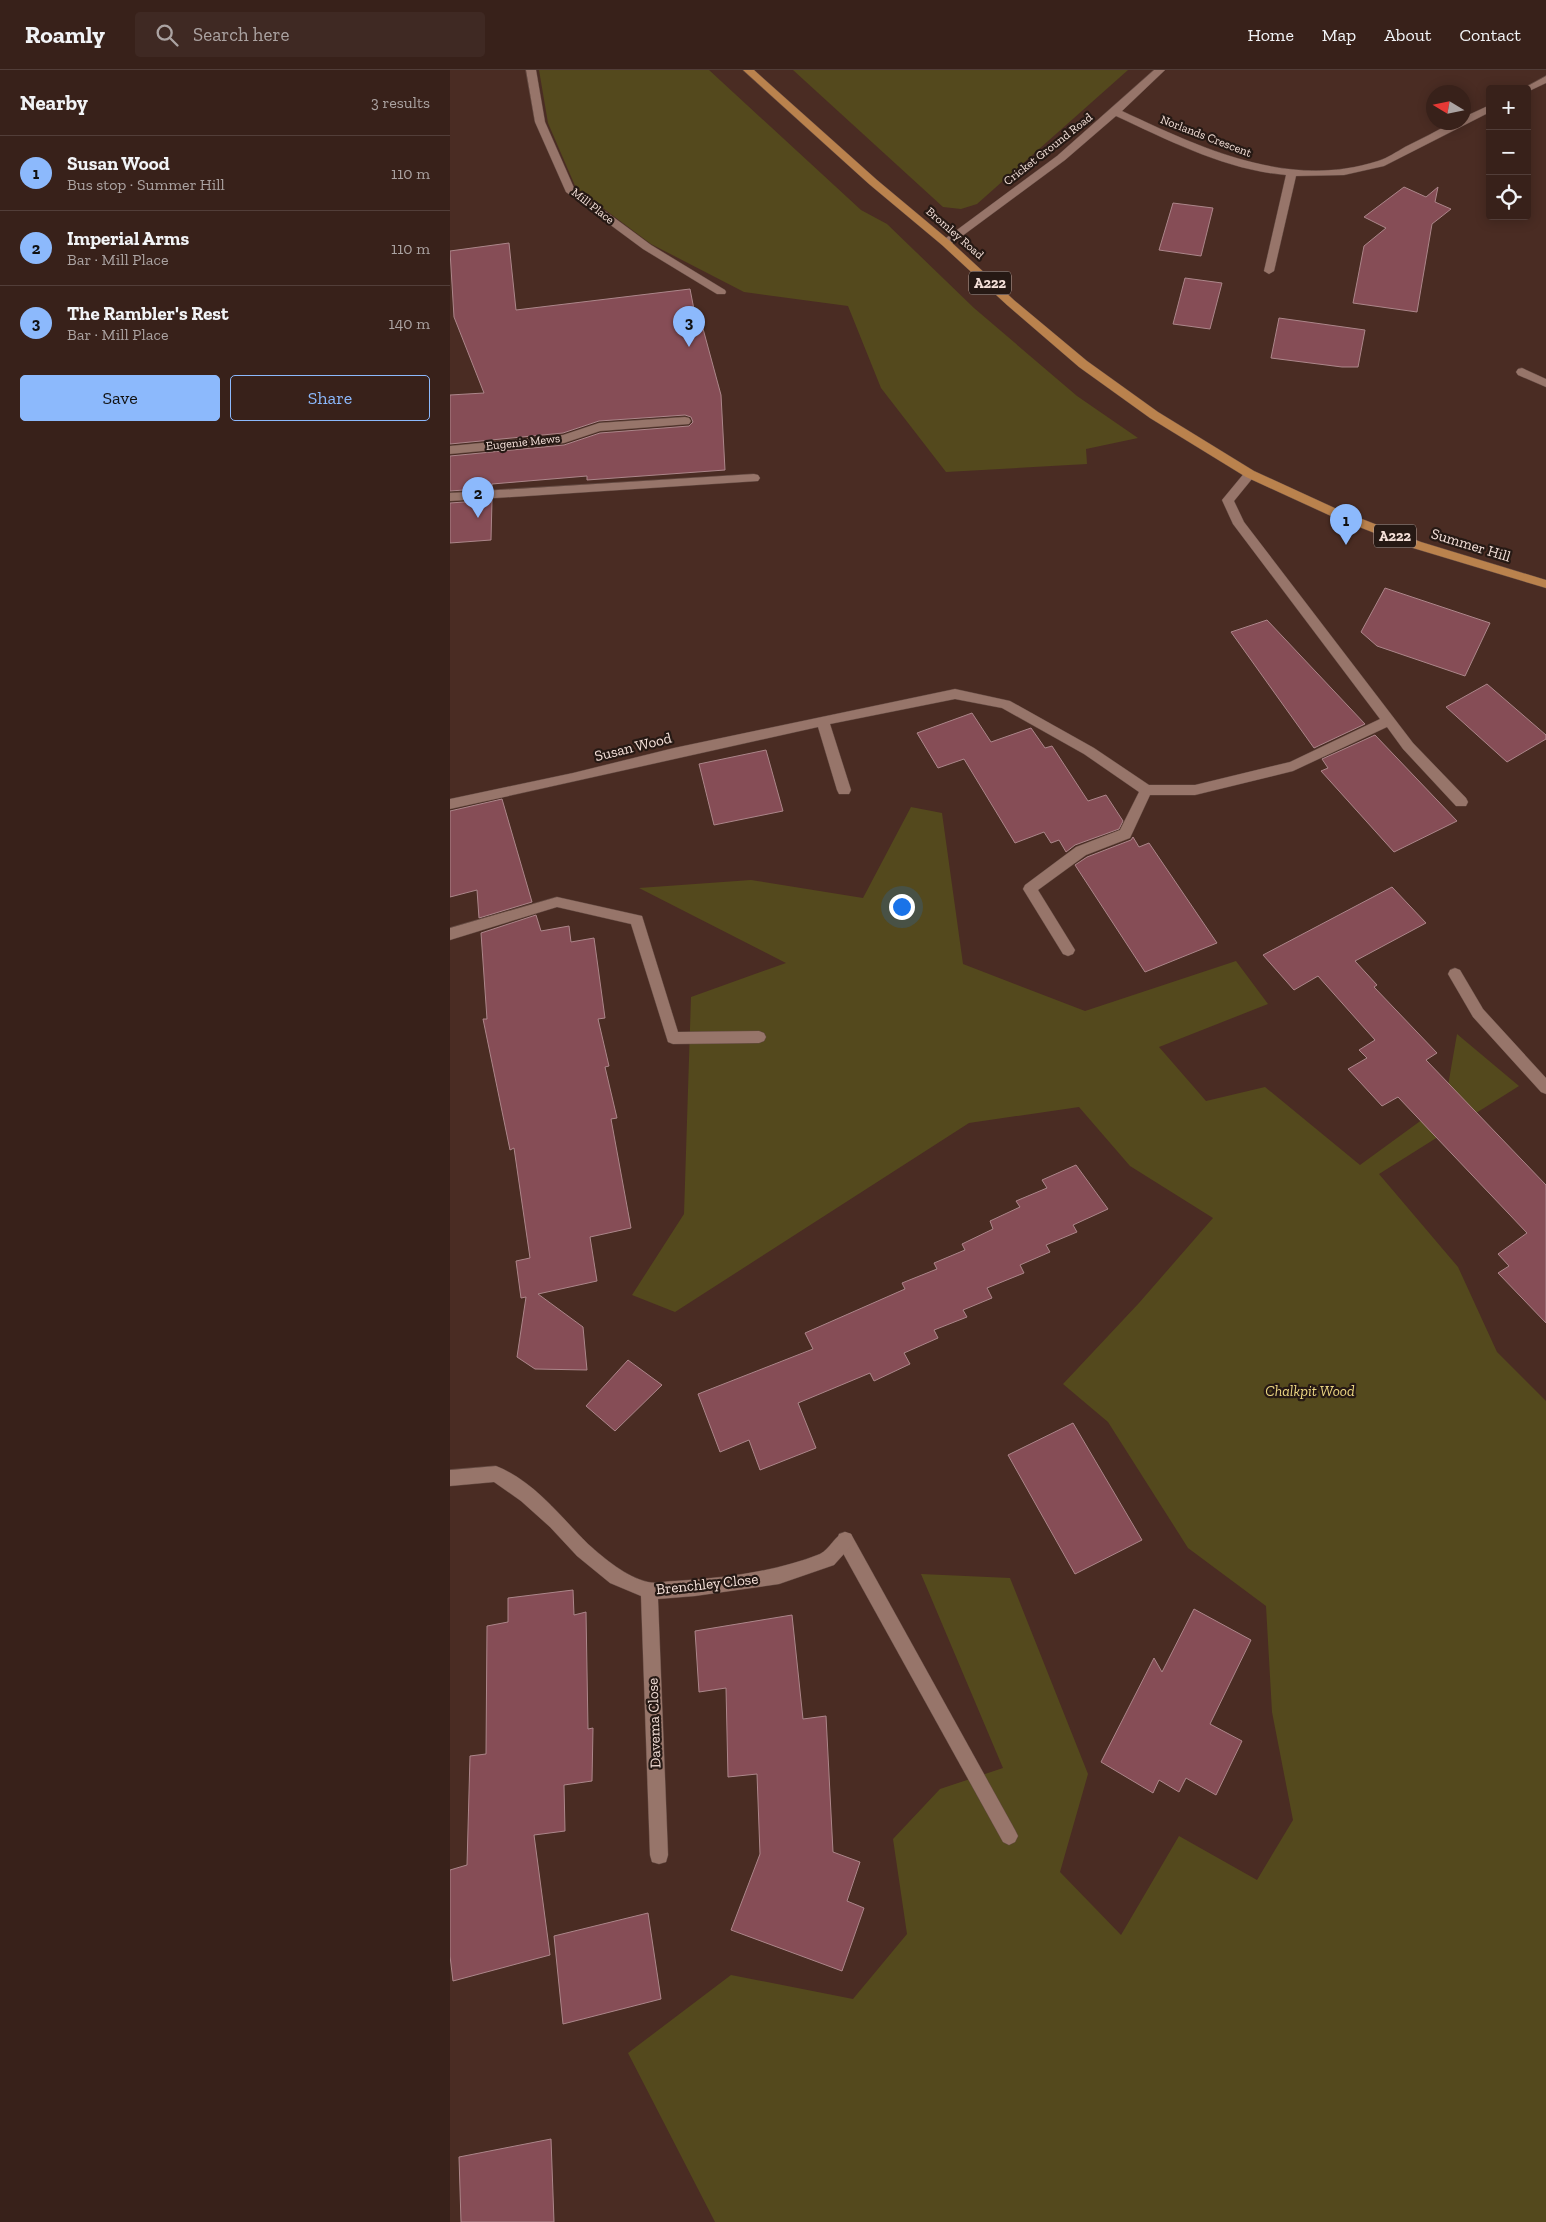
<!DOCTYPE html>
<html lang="en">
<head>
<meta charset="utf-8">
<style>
  :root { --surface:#38211a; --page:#3f2923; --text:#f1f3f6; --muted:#aba3a2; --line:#523e39; --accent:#8cb9fc }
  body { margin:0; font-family:"Zilla Slab",serif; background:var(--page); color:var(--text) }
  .controls { position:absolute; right:15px; top:15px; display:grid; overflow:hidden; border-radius:5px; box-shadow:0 2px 12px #0003 }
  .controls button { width:45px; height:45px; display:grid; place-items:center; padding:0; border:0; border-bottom:1px solid var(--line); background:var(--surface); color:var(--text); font:25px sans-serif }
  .compass { position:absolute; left:976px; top:15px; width:45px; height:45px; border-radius:50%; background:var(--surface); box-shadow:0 2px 12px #0003; rotate:280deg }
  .you { position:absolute; left:451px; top:836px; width:18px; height:18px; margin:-12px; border:4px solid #fff; border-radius:50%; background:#1a73e8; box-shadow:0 0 0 8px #1a73e833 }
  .badge { display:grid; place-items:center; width:32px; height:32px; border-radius:50%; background:var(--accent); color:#111; font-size:16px; font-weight:700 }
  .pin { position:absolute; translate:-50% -41px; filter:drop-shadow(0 1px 2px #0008) }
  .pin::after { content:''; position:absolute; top:26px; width:18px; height:15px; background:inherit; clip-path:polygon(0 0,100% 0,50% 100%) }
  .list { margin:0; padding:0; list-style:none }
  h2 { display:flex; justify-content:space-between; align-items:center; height:65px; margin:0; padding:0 20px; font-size:21px }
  h2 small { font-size:16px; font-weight:400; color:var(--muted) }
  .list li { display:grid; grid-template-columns:32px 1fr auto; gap:15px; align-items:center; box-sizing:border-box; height:75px; padding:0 20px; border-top:1px solid var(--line) }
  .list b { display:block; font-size:19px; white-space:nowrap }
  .list p { margin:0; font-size:16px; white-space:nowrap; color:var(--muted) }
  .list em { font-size:16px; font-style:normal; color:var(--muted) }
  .actions { display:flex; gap:10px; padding:15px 20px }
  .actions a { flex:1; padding:11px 0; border:1px solid var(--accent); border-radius:5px; text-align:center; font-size:18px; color:var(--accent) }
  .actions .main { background:var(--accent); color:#111 }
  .icon { flex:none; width:28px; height:28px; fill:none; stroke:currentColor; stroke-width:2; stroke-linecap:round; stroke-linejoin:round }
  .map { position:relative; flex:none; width:1096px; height:2152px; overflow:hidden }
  header { display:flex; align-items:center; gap:30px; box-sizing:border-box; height:70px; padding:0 25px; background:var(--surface); border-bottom:1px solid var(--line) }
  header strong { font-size:24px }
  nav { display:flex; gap:28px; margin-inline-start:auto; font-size:18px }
  .search { width:350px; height:45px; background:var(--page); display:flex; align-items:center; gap:12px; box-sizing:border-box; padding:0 18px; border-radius:5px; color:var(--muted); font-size:19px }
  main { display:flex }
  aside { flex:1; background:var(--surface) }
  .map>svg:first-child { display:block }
  .green { fill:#54491d }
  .building { fill:#864d56; stroke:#ac868a }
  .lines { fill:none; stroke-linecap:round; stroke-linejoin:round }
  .lane-casing { stroke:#624941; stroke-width:1 }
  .street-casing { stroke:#624941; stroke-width:1 }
  .primary-casing { stroke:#624941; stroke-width:1 }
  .lane { fill:#97756a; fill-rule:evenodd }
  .street { fill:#97756a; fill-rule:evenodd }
  .primary { fill:#ba824d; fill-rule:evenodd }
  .labels { text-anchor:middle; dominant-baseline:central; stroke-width:4.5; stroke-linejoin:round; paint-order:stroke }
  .far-street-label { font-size:12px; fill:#f5e1da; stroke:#261914 }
  .shield { fill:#261914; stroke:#b7a59f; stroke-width:1 }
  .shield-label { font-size:14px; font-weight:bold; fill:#f5e1da }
  .street-label { font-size:15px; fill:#f5e1da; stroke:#261914 }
  .park-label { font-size:15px; font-style:italic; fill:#ecd683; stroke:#261914 }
</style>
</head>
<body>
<header>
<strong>Roamly</strong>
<div class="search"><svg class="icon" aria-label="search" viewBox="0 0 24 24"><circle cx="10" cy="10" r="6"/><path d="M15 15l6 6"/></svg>Search here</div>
<nav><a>Home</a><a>Map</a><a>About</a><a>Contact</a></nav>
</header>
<main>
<aside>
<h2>Nearby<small>3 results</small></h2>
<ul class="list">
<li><span class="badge">1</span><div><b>Susan Wood</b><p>Bus stop · Summer Hill</p></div><em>110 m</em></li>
<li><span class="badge">2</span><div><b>Imperial Arms</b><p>Bar · Mill Place</p></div><em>110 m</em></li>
<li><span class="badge">3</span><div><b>The Rambler's Rest</b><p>Bar · Mill Place</p></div><em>140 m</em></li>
</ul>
<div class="actions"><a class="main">Save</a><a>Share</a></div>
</aside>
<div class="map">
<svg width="1096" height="2152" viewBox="0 0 1096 2152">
  <rect width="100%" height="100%" fill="#4a2c23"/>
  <g class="green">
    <polygon points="89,0 259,0 411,140 437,154 524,238 627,326 688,368 636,379 637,394 496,402 431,318 398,236 294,222 201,174 126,118 98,53"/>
    <polygon points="343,0 678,0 527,134 511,139 493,137"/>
    <polygon points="461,737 492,743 513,894 635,941 786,891 818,934 709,977 756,1031 815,1017 910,1095 995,1033 1007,964 1069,1016 929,1104 1008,1197 1047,1282 1096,1331 1096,2152 265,2152 178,1983 281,1905 403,1929 457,1864 443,1769 490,1719 553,1698 471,1504 560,1508 638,1704 610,1802 671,1865 729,1766 807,1810 843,1750 822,1642 816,1536 738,1478 658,1352 613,1314 689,1233 763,1148 680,1096 629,1037 519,1053 225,1242 182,1225 234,1144 241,927 336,893 189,818 301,810 413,828"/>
  </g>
  <g class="building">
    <polygon points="954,117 976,127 988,117 985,132 1001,139 982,154 967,242 903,233 914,176 936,158 914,147"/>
    <polygon points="723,133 763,138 751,186 709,180"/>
    <polygon points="59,173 66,240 240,219 247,255 252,255 271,325 275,400 137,410 137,406 42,414 42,418 0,421 0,386 114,375 150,363 239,356 243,352 241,347 235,345 149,351 113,363 0,374 0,325 34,323 4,247 0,181"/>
    <polygon points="735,208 772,213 760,259 723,254"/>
    <polygon points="829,248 915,260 908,297 892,297 821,288"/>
    <polygon points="42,430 41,470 0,473 0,433"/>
    <polygon points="935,518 1040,553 1015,606 927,576 911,562"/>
    <polygon points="817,550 915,654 864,678 781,562"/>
    <polygon points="1037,614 1096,665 1096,669 1057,692 996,637"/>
    <polygon points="522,643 541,672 581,658 595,678 602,676 638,731 656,725 673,751 669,759 625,775 616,782 609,770 601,773 594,762 565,773 514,689 488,698 467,663"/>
    <polygon points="925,665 1007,751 944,782 871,701 878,698 872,689"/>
    <polygon points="316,680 333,741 264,755 249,694"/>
    <polygon points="52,729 82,832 29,848 27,820 0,827 0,741"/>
    <polygon points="683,767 689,777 699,773 767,873 695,902 625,795 637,787 681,770"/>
    <polygon points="942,817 976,853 905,891 927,915 924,917 987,983 976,990 1096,1115 1096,1253 1048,1203 1059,1196 1048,1184 1077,1163 948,1027 932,1036 898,999 917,988 909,980 925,970 868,906 844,920 813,885"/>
    <polygon points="86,845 91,861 119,856 121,872 144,868 155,948 148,949 159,996 155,997 167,1048 161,1049 181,1158 140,1167 147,1211 88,1224 133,1257 137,1300 85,1299 67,1287 76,1227 71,1228 66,1191 80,1188 64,1078 60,1080 33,949 37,949 31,863"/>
    <polygon points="626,1095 658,1139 623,1155 627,1162 596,1175 600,1182 570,1195 574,1203 537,1218 542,1228 513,1240 517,1247 484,1260 488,1268 454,1283 460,1294 424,1311 420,1303 348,1333 366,1378 310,1400 299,1370 270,1382 248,1324 363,1279 355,1263 455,1219 452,1213 487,1199 484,1193 515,1180 512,1174 543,1159 540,1151 570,1137 566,1131 597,1118 592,1110"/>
    <polygon points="178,1290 212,1315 165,1361 136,1336"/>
    <polygon points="623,1353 692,1470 625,1504 558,1385"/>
    <polygon points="123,1520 124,1545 136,1542 138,1659 143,1658 142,1711 114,1715 115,1761 84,1765 100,1885 3,1911 0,1886 0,1800 17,1795 20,1686 36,1684 37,1556 58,1552 58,1528"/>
    <polygon points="744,1539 801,1570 760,1654 792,1671 766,1725 736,1708 729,1722 709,1710 703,1723 651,1692 704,1588 712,1602"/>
    <polygon points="342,1545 353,1649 376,1646 383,1782 410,1792 397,1831 414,1838 392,1901 281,1860 310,1784 307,1704 278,1707 276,1618 249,1622 245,1561"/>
    <polygon points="198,1843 211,1929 113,1954 104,1866"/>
    <polygon points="101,2069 104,2152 11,2152 9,2087"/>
  </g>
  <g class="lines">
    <defs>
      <polygon id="lane" points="395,1462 401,1464 565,1760 568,1766 565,1772 559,1775 553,1772 389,1476 387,1470 389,1464"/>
      <g id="street">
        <polygon points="76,0 86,0 95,52 124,118 201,175 275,220 276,222 275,224 267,224 193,179 116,122 85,52"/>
        <path d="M 704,0 L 715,0 L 672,41 C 751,78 839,120 928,91 C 938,88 946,82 955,77 C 971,69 987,61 1003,52 L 1014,52 L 1014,47 L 1040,35 L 1040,42 L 934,96 L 894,105 L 846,106 L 824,201 L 819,204 L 814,201 L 836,105 C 776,100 720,71 666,46 L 615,90 L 500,175 L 492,175 L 492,171 L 607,86 Z"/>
        <polygon points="1096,6 1096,13 1077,22 1077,19 1072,19"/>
        <polygon points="1072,298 1096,309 1096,317 1068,305 1066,302 1068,299"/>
        <polygon points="235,347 239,348 241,351 239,354 150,361 114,373 0,384 0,376 113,365 149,353"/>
        <polygon points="800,400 806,404 784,431 794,452 963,673 1016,728 1018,732 1016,736 1006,736 953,679 937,657 843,701 745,725 700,725 680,768 636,785 588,820 625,880 623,884 618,886 613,884 573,819 575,815 626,777 670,760 689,722 634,684 552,638 505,629 380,654 401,720 399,724 389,724 387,720 368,657 0,739 0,729 123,703 224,678 505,619 560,631 644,678 699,715 745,715 840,692 930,649 783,454 772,430 796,401"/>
        <polygon points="304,404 308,405 310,408 308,411 0,431 0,423"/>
        <polygon points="107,827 192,846 228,962 309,961 314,963 316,967 314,971 309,973 223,974 218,972 181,854 107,837 0,870 0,858"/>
        <polygon points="1005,898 1010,900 1033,939 1096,1008 1096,1024 1091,1022 1023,947 998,904 1000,900"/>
        <path d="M 46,1396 C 84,1411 110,1446 138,1474 C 155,1489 176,1507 198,1512 C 206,1514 217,1511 225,1511 C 273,1508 325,1502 370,1484 C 380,1479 384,1466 395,1462 L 401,1464 L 403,1470 L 401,1476 L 384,1495 L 329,1514 L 245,1526 L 208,1529 L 218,1785 L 216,1792 L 209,1794 L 202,1792 L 200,1785 L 191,1526 L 160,1513 L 127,1486 L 100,1457 L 71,1431 L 44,1412 L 0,1416 L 0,1400 Z"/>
      </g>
      <polygon id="primary" points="293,0 304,0 427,110 500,171 565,231 637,291 708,342 804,401 889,440 971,472 1096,510 1096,518 963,478 881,446 796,407 700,348 629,297 557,235 492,175 419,114"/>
    </defs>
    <use href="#lane" class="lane-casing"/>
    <use href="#street" class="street-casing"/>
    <use href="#primary" class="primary-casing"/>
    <use href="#lane" class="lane"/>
    <use href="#street" class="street"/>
    <use href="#primary" class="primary"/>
  </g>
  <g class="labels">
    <g class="far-street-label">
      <text transform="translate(756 66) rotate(21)">Norlands Crescent</text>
      <text transform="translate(598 79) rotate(-38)">Cricket Ground Road</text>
      <text transform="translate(143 136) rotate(38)">Mill Place</text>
      <text transform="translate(505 163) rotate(41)">Bromley Road</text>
      <text transform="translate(73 372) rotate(-6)">Eugenie Mews</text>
    </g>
    <g class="shield">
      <rect x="519" y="201.5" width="42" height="23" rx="4"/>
      <rect x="924" y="454.5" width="42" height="23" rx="4"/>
    </g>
    <g class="shield-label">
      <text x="540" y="213">A222</text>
      <text x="945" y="466">A222</text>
    </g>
    <g class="street-label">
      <text transform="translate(1021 475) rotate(17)">Summer Hill</text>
      <text transform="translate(183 677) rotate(-14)">Susan Wood</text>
      <text transform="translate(257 1514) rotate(-6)">Brenchley Close</text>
      <text transform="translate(204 1653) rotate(-92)">Davema Close</text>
    </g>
    <g class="park-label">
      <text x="860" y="1321">Chalkpit Wood</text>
    </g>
  </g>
</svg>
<div class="controls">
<button>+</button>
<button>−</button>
<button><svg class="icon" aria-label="locate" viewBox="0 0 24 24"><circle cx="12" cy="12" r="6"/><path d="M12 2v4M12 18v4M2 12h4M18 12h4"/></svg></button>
</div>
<svg class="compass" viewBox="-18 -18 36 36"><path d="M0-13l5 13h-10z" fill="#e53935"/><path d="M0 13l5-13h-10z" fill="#aba3a2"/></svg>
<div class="you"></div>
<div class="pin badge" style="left:896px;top:475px">1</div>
<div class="pin badge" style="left:28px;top:448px">2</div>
<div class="pin badge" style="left:239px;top:277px">3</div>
</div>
</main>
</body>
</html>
